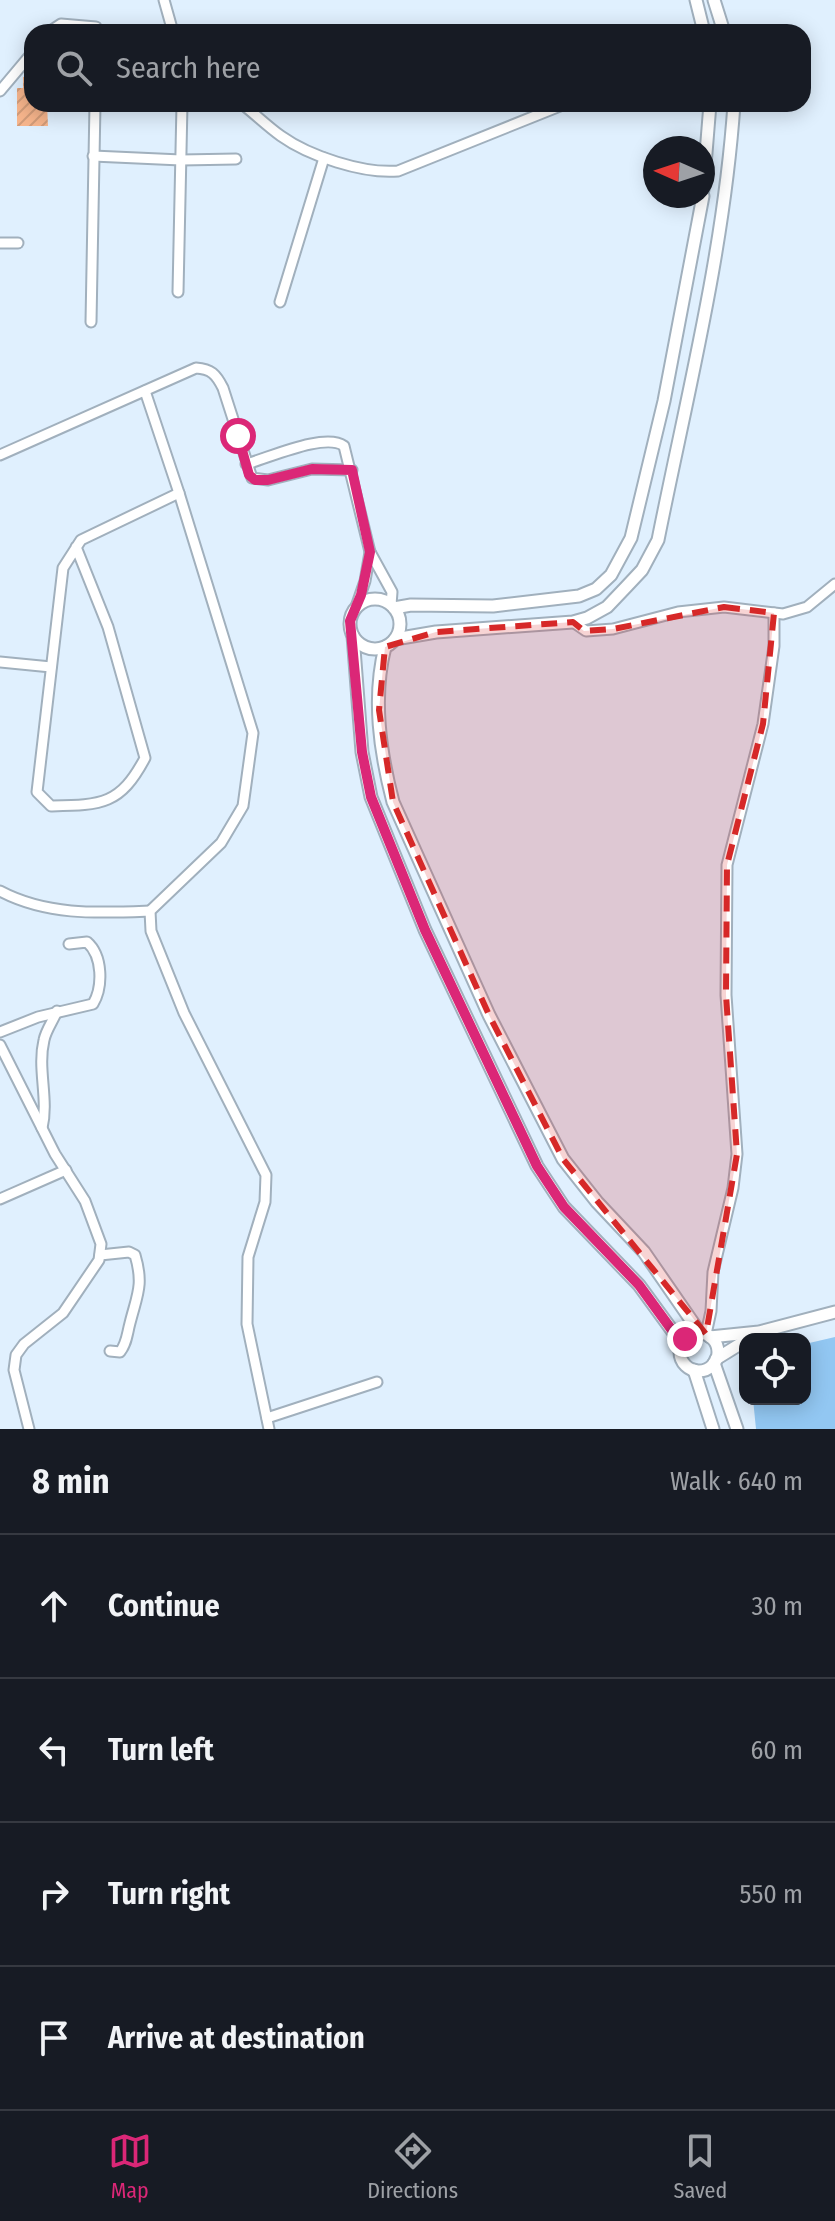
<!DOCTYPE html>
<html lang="en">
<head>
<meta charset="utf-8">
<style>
  :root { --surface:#171b24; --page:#242831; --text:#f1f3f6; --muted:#9ea1a6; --line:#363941; --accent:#db2777 }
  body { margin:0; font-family:"Fira Sans Condensed",sans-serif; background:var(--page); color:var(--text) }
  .controls { position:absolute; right:24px; bottom:24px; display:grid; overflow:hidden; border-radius:16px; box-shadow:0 4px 20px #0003 }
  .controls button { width:72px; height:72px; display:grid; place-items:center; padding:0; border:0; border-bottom:2px solid var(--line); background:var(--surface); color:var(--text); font:40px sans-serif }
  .compass { position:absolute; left:643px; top:136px; width:72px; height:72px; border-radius:50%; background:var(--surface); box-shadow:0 4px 20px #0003; rotate:273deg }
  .stop { position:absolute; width:24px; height:24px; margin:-18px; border:6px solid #db2777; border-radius:50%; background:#fff }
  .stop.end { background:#db2777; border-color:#fff; box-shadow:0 2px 8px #0008 }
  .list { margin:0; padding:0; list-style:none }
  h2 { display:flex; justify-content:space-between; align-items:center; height:104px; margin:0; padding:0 32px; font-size:34px }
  h2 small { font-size:26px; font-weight:400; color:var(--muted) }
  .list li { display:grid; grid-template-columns:52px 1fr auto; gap:24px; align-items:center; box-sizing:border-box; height:144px; padding:0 32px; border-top:2px solid var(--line) }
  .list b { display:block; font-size:30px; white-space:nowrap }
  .list em { font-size:26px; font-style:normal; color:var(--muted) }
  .icon { flex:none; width:44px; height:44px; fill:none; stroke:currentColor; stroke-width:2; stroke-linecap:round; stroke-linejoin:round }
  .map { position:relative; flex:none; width:835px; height:1429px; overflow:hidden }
  .search { position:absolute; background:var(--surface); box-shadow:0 4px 20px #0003; left:24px; right:24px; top:24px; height:88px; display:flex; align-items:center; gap:20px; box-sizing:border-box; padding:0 28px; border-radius:24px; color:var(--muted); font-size:30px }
  .sheet { height:680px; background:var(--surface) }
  nav { display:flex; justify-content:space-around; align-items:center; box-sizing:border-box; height:112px; border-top:2px solid var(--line); background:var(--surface); font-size:22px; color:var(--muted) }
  nav a { display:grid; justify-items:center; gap:4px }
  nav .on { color:var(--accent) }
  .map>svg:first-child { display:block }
  .green { fill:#92c7f2 }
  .building { fill:url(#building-hatch) }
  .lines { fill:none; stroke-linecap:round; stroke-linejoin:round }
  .minor-casing { stroke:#a1b0bd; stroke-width:13 }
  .tertiary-casing { stroke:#a1b0bd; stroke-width:15 }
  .minor { stroke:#fff; stroke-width:9 }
  .tertiary { stroke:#fff; stroke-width:11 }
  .route { stroke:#db2777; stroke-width:10 }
  .marked { fill:#d62828; fill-opacity:0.2; stroke:#d62828; stroke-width:6; stroke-dasharray:16 10; stroke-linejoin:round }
</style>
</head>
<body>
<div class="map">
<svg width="835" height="1429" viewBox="0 0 835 1429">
  <defs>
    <pattern id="building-hatch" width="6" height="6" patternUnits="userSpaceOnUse" patternTransform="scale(2)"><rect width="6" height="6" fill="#f7b58c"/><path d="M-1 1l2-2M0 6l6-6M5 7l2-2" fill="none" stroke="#d39c79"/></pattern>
  </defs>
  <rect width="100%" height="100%" fill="#e0f0fe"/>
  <polygon class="green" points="835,1337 835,1429 756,1429 753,1399 805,1399 805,1344"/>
  <polygon class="building" points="32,76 32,104 47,104 48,126 17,126 17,88 23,88 23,77"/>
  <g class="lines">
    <defs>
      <g id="minor">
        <polyline points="164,0 173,32"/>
        <polyline points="49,32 61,24 96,27 96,32"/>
        <polyline points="0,91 32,53"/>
        <path d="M 242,104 C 255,114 267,126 281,136 C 309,156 363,174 398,171 L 565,104"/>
        <polyline points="93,156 181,160 236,159"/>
        <polyline points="0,243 18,243"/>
        <polyline points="178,292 182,104"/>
        <polyline points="280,302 324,158"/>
        <polyline points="91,322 95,104"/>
        <polyline points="145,391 179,493 253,733 243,806 221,843 150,911 151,931 184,1013 266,1175 265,1202 248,1257 247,1324 269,1429"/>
        <path d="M 0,455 L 196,368 C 211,369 216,374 223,388 L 252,478 L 268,480 L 312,469 L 352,470"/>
        <path d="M 246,464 C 269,458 325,432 344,446 L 370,552 L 392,592 L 391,605"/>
        <path d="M 76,547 L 108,627 L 145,758 C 120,805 102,805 51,806 L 37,792 L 63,568 L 81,540 L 179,493"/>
        <polyline points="356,607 365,581 370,552"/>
        <polyline points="573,622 586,631 613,629 678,612 724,607 783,614 807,607 835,584"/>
        <polyline points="0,662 51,667"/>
        <path d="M 0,891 C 47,916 99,913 150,911"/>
        <path d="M 0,1032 L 38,1017 L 93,1004 C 103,987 103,956 87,942 L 69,944"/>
        <polyline points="0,1045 55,1154 85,1201 101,1244 99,1260 63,1313 24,1344 16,1355 14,1370 29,1429"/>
        <path d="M 42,1128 C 49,1099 37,1069 44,1040 C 46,1030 53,1021 57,1011"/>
        <polyline points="0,1199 66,1170"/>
        <path d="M 100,1255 L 129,1252 L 135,1255 C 144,1285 137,1295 130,1323 C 127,1334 127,1343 120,1352 L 110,1351"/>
        <polyline points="706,1334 711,1311 713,1272 733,1188 737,1154 726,995 727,865 763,724 774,646 774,613"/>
        <polyline points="267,1418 377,1382"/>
      </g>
      <g id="tertiary">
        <polyline points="696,0 704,32"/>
        <polyline points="714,0 724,32"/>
        <polyline points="703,190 710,104"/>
        <circle cx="375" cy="624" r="25"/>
        <polyline points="394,608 411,605 493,606 579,596 596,589 611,575 631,538 664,401 703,196"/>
        <polyline points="353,636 362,752 371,797 425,930 537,1166 564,1207 639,1285 682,1344"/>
        <path d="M 395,639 L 436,632 L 573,622 L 587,618 L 607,607 L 627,586 L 642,570 L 658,540 C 687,395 724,251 734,104"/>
        <path d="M 385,647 C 372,698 380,752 393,802 L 489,1015 L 563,1159 L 597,1202 L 644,1252 L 700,1333"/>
        <circle cx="699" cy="1352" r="19"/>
        <polyline points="710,1337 759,1332 835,1312"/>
        <polyline points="716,1359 745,1341"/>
        <polyline points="714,1363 737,1429"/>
        <polyline points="694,1370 713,1429"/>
      </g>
    </defs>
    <use href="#minor" class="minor-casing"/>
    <use href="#tertiary" class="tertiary-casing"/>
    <use href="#minor" class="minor"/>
    <use href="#tertiary" class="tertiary"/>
  </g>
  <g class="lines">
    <polyline class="route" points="238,436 249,475 255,480 268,480 312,469 352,470 370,552 361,595 350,621 362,752 371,797 425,930 537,1166 564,1207 639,1285 682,1344 685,1339"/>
  </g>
  <path class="marked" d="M 724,607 L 774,613 L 763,724 L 727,865 L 726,995 L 737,1154 L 706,1334 L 563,1159 L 489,1015 L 393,802 L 379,710 L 385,647 L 436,632 L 573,622 L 584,631 L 613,629 Z"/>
</svg>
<div class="controls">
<button><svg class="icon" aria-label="locate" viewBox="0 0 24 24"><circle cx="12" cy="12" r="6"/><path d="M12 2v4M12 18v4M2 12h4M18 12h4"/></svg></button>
</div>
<svg class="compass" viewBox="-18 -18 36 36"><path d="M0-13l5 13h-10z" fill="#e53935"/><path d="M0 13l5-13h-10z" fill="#9ea1a6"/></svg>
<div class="stop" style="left:238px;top:436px"></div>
<div class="stop end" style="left:685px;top:1339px"></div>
<div class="search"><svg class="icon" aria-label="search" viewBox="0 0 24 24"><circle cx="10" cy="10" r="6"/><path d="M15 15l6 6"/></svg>Search here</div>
</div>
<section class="sheet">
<h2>8 min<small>Walk · 640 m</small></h2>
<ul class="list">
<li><svg class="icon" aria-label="ahead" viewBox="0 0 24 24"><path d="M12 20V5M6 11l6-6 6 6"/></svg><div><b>Continue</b></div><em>30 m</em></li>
<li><svg class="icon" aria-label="left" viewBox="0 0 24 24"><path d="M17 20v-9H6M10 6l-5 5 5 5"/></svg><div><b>Turn left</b></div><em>60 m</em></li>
<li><svg class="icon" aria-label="right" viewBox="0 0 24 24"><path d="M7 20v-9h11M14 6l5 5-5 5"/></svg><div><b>Turn right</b></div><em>550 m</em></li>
<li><svg class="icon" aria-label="arrive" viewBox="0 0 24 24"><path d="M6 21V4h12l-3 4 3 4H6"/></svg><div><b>Arrive at destination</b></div></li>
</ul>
</section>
<nav>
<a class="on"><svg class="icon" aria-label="map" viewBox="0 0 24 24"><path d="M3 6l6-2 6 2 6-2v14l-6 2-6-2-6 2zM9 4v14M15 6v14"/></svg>Map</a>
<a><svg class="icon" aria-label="directions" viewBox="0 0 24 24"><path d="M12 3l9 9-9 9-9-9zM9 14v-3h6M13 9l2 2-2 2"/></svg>Directions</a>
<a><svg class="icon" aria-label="saved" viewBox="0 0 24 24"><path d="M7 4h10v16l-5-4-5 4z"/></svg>Saved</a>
</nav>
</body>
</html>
